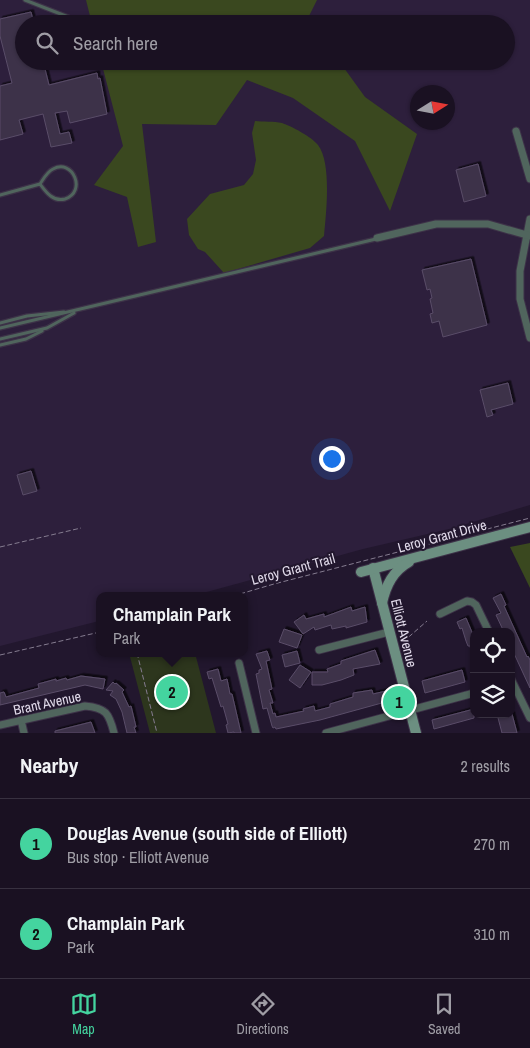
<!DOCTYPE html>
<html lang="en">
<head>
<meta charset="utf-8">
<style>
  :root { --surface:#1a1122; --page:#271f2f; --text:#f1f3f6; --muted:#9f9da5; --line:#383140; --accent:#44d49f }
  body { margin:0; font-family:"Archivo Narrow",sans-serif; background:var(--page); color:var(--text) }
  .controls { position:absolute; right:15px; bottom:15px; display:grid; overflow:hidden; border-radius:10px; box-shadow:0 1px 4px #0004 }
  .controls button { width:45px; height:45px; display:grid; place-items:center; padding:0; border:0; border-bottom:1px solid var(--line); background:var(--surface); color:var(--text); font:25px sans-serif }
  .compass { position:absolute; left:410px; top:85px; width:45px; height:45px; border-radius:50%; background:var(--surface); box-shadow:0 1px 4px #0004; rotate:79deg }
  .you { position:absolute; left:331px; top:458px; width:18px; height:18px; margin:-12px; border:4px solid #fff; border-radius:50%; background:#1a73e8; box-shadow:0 0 0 8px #1a73e833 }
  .badge { display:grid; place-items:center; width:32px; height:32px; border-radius:50%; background:var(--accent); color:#111; font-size:16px; font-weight:700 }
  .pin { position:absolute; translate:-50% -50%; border:2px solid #fff; box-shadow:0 1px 5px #0006 }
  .popup { position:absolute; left:96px; top:592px; width:152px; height:65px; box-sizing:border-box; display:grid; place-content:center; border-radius:10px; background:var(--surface); filter:drop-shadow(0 1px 4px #0005); font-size:16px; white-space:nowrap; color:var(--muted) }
  .popup b { font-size:19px; color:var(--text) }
  .popup::after { content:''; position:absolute; left:50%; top:100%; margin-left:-10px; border:10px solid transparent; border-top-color:var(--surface) }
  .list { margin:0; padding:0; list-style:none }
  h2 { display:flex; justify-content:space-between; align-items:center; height:65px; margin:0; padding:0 20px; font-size:21px }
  h2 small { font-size:16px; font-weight:400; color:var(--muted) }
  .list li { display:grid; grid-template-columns:32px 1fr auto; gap:15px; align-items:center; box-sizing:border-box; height:90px; padding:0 20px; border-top:1px solid var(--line) }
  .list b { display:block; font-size:19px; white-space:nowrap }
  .list p { margin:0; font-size:16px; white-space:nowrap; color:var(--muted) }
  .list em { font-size:16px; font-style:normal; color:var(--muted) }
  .icon { flex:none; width:28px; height:28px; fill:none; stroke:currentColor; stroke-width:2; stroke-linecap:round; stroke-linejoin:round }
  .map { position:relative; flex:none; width:530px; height:733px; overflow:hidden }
  .search { position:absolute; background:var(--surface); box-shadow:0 1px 4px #0004; left:15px; right:15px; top:15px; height:55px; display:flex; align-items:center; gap:12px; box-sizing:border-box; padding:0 18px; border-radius:28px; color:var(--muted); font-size:19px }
  .sheet { height:245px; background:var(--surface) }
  nav { display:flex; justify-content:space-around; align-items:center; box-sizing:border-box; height:70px; border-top:1px solid var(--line); background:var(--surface); font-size:14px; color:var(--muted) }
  nav a { display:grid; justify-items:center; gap:2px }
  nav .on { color:var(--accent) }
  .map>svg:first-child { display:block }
  .built { fill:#2d1f3c; fill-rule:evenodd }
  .green { fill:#2d361d }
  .forest { fill:#3a481f }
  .building { fill:#3c314a; stroke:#5a4d68; filter:url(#shadow) }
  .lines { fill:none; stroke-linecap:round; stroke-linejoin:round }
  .lane-casing { stroke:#3d3248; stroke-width:5.5 }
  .street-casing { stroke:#3d3248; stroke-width:9 }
  .secondary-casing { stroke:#3d3248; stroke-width:12 }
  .path { stroke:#857c90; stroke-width:1; stroke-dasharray:5 2.5; stroke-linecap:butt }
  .lane { stroke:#50655d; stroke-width:3 }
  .street { stroke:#50655d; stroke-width:7 }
  .secondary { stroke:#6c8f81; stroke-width:10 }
  .labels { text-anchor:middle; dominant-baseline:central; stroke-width:4; stroke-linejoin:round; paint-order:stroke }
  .street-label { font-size:14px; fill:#e1daea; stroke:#22172e }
</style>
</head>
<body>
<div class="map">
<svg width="530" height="733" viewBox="0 0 530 733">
  <defs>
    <filter id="shadow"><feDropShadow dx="2.5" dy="-2.5" stdDeviation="0" flood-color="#0009"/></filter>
  </defs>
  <rect width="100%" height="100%" fill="#22172e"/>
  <path class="built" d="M 0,0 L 530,0 L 530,505 L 449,529 L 363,549 L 192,596 L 100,596 L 99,621 L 0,646 ZM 24,24 L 506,24 L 506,61 L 24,61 ZM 418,92 L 448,92 L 448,122 L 418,122 Z"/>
  <polygon class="green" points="129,653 195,653 216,733 150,733"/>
  <g class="forest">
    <polygon points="86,0 317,0 305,24 92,24"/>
    <polygon points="101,61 339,61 365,97 417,134 390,211 355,141 293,98 247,80 216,125 142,124 156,242 138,247 127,197 94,185 123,146"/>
    <path d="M 255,121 C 263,122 274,121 282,123 C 291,126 312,137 318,145 C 332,163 326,214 324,236 L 310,248 L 224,273 L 205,252 L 198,249 L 189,235 L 187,219 L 210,194 L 244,185 L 253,174 L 256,160 L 252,133 Z"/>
    <polygon points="530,543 530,588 510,547"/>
  </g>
  <g class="building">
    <polygon points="31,12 34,24 24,24 24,61 43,61 49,85 97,73 98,79 100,78 107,114 70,123 67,111 55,113 60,134 69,132 72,143 51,147 43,114 19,120 23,134 0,140 0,86 12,83 0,36 0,19"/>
    <polygon points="478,164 486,196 464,202 456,170"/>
    <polygon points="471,259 487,325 443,337 439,321 432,323 430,314 433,313 430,299 432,298 430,289 427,290 422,270"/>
    <polygon points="508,383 513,404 491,410 493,415 487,417 480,390"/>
    <polygon points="31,471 37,491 23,495 17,475"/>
    <polygon points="501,594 506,605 504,606 527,657 528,656 530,660 530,688 511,647 511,632 504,632 496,615 501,613 493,598"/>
    <polygon points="351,607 352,611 365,607 367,622 346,628 346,626 332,629 331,625 315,630 314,627 303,634 294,622 304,615 306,619 324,614 324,617"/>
    <polygon points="466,618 474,637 474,655 472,655 470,646 468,646 466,641 462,628 460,629 457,622"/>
    <polygon points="284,629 302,635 297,648 279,642"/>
    <polygon points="375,650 380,664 353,669 354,675 341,680 322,685 312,685 312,672 328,672 327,669 341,664 341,661"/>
    <polygon points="267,651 270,660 266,661 272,689 269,690 273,703 270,703 273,714 275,713 276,717 304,711 303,709 314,706 315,711 330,707 330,704 353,697 353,693 372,690 373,694 386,691 389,701 320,720 276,729 275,727 273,728 272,726 267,708 263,709 256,674 259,673 259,670 262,669 256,654"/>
    <polygon points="297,651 300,663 285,667 282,655"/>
    <polygon points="300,665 311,672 300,688 289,680"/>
    <polygon points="218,669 221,681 227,679 230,694 232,694 241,733 234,733 234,732 228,733 226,725 228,724 223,706 221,707 212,678 209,679 207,672"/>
    <polygon points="462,670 465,682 425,693 422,681"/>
    <polygon points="81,676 105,679 103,689 85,685 0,705 0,693 4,692 6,697 39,688 38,684 49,681 56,679 56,681 66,678 67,680"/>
    <polygon points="113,682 115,684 116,683 124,690 122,692 129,707 131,706 132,710 136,727 134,727 136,733 127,733 122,712 116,699 110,695 113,691 106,690"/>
    <polygon points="474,709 474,718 434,729 432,720"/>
    <polygon points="497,714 512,714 517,733 502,733"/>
    <polygon points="91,722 95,733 55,733 55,731"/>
  </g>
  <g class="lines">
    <defs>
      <g id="lane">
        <polyline points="25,0 76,20"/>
        <path d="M 0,195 L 40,184 C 44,178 47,172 53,169 C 73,158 87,192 65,199 C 53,202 46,192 40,184"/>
        <polyline points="0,323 27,316 64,312"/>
        <polyline points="0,328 376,239"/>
        <polyline points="0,339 47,328 74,313"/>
        <polyline points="0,345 26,339 42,331"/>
      </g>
      <g id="street">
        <polyline points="516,131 530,179"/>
        <polyline points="530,219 520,271 520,299 530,338"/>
        <polyline points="377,238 436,224 488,224 530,236"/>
        <polyline points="440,614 467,601 472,602 476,605 489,632"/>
        <polyline points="319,650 389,632"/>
        <polyline points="239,663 256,733"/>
        <polyline points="511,679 530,718"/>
        <polyline points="21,720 24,733"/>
        <path d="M 0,725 L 85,706 C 106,708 109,713 114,733"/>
        <polyline points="326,733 474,693"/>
      </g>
      <g id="secondary">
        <polyline points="373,568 416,733"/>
        <polyline points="361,572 530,527"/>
        <path d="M 382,603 C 386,585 393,571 409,562"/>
      </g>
    </defs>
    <use href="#lane" class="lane-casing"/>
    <use href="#street" class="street-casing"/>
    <use href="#secondary" class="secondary-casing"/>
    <g class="path">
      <polyline points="0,547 81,528"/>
      <polyline points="233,596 274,584 530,518"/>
      <polyline points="403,642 427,621"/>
      <polyline points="137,653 157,733"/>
      <polyline points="0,655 100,632"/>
    </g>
    <use href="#lane" class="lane"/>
    <use href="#street" class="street"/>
    <use href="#secondary" class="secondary"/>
  </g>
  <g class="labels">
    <g class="street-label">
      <text transform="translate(442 536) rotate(-15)">Leroy Grant Drive</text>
      <text transform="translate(293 569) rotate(-15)">Leroy Grant Trail</text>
      <text transform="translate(404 633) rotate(76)">Elliott Avenue</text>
      <text transform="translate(47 703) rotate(-12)">Brant Avenue</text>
    </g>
  </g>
</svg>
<div class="controls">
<button><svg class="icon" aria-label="locate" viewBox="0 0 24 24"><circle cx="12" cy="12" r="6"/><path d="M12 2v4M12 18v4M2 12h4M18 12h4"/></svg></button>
<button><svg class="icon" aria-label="layers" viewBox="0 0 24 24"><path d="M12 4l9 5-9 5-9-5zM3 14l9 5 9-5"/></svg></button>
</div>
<svg class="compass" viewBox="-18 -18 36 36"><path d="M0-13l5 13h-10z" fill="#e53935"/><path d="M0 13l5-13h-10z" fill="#9f9da5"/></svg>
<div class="you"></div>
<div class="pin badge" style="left:399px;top:702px">1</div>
<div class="pin badge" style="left:172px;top:692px">2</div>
<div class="popup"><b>Champlain Park</b>Park</div>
<div class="search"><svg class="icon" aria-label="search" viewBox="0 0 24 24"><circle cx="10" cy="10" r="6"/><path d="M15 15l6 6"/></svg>Search here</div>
</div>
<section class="sheet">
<h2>Nearby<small>2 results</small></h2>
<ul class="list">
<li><span class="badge">1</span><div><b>Douglas Avenue (south side of Elliott)</b><p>Bus stop · Elliott Avenue</p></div><em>270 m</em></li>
<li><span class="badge">2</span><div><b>Champlain Park</b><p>Park</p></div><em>310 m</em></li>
</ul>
</section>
<nav>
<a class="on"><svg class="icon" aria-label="map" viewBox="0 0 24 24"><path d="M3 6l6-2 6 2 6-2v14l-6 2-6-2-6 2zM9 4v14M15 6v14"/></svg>Map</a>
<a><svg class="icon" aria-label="directions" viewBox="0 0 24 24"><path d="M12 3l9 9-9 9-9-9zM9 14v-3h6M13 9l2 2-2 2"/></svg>Directions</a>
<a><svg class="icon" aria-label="saved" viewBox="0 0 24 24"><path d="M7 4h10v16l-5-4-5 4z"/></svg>Saved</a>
</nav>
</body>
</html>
